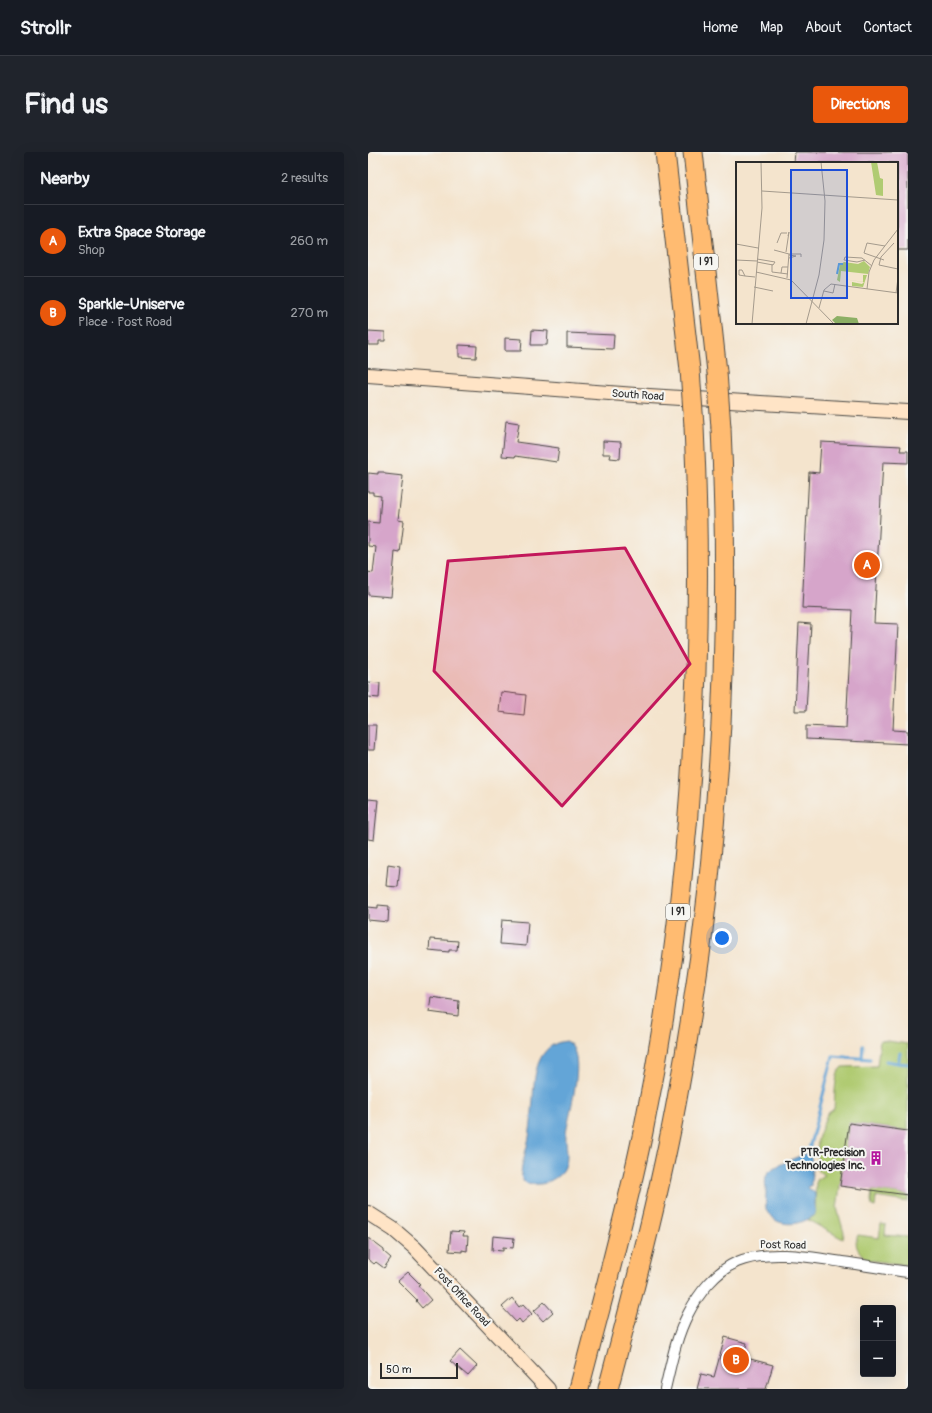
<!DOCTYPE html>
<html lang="en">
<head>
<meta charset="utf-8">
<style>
  :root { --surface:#171b24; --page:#20242c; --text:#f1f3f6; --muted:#9ea1a6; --line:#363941; --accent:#ea580c }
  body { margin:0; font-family:Pangolin,sans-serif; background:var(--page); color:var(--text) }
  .controls { position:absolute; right:12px; bottom:12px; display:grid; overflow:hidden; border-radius:4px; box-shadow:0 4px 16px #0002 }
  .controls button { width:36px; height:36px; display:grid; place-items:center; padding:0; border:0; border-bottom:1px solid var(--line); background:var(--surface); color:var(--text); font:20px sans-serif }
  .scale { position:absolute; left:12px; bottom:10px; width:78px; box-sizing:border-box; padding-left:4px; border:2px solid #2b2b2b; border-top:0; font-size:11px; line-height:14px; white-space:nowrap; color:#2b2b2b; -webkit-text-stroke:3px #f6f6f2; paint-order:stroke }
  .you { position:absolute; left:354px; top:786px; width:14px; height:14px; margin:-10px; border:3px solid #fff; border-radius:50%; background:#1a73e8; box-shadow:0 0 0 6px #1a73e833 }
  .badge { display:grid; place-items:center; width:26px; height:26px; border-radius:50%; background:var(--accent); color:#fff; font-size:13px; font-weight:700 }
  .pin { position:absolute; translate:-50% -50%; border:2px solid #fff; box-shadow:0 1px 4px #0006 }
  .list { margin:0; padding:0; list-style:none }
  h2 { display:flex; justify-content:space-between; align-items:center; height:52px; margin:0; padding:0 16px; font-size:17px }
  h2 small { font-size:13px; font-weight:400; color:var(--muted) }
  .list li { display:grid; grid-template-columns:26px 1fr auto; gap:12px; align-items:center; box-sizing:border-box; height:72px; padding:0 16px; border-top:1px solid var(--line) }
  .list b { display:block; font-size:15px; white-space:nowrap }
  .list p { margin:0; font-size:13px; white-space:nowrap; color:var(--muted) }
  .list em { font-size:13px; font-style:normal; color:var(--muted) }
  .map { position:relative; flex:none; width:540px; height:1237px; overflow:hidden; border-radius:4px }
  header { display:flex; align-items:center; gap:24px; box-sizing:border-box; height:56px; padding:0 20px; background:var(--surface); border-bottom:1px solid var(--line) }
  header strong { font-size:19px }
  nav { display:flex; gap:22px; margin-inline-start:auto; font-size:14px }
  .intro { display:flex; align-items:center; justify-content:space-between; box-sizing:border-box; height:96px; padding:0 24px }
  h1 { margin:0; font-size:28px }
  .button { padding:10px 18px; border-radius:4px; background:var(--accent); color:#fff; font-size:14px; font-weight:700 }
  main { display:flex; gap:24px; padding:0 24px }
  aside { flex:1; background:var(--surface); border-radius:4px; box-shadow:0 4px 16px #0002 }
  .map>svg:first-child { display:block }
  .green { fill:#b0cb72; stroke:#6e7b4e }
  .water { fill:#63a5d7; stroke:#476881 }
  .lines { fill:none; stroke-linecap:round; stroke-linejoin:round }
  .stream { stroke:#63a5d7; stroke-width:3 }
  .building { fill:#d6a5ca }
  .street-casing { stroke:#494743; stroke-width:12 }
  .secondary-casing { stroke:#494743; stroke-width:16 }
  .highway-casing { stroke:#494743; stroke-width:21 }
  .street { stroke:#fff; stroke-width:10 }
  .secondary { stroke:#ffe4c6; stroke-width:14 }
  .highway { stroke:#ffbb71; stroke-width:19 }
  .highway-bridge-casing { stroke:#494743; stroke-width:21; stroke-linecap:butt }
  .highway-bridge { stroke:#ffbb71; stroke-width:19 }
  .marked { fill:#c2185b; fill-opacity:0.2; stroke:#c2185b; stroke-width:3; stroke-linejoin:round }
  .labels { text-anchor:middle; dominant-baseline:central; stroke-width:4; stroke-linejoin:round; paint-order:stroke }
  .shield { fill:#f6f6f2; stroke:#686867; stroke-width:1 }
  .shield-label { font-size:10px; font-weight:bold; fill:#2b2b2b }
  .street-label { font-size:11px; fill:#2b2b2b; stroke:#f6f6f2 }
  .poi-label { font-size:11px; font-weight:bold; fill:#2b2b2b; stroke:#f6f6f2; text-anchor:end }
  .inset-river { fill:none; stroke:#63a5d7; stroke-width:2 }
  .inset-road { fill:none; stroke:#a49a8c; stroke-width:1 }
  .view { fill:#1d4ed8; fill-opacity:0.15; stroke:#1d4ed8; stroke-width:2 }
  .inset-edge { fill:none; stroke:#2b2b2b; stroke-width:2 }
</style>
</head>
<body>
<header>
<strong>Strollr</strong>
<nav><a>Home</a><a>Map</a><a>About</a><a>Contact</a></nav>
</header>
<div class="intro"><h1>Find us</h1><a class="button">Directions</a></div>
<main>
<aside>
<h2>Nearby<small>2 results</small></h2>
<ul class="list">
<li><span class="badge">A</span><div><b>Extra Space Storage</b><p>Shop</p></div><em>260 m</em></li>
<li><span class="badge">B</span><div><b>Sparkle-Uniserve</b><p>Place · Post Road</p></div><em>270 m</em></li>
</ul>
</aside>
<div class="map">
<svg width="540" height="1237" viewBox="0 0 540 1237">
  <rect width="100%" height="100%" fill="#f6f6f2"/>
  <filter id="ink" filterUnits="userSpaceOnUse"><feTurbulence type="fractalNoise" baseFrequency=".025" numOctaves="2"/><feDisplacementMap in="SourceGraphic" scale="8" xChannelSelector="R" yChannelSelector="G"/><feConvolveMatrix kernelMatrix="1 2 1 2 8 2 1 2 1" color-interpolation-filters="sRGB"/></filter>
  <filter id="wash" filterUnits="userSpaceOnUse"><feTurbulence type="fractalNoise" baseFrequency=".012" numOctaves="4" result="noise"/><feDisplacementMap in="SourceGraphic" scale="16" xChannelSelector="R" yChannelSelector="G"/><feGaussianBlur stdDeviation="0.9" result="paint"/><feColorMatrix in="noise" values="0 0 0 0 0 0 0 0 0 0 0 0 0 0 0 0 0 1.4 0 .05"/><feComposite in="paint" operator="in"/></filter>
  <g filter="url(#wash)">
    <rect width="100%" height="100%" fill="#f4e4cd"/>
    <g class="green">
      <path d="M 512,888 L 540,892 L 540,979 L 481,971 L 469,1056 L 476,1081 L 475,1087 L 440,1068 L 447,1063 L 448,1028 L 456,1023 L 449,1018 L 450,987 L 459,962 L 466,957 C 467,947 466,921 474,915 L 509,914 Z"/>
      <polygon points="504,1038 540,1043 540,1050 508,1045 507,1055 504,1054 503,1049"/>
      <path d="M 513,1072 L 518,1073 L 517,1083 L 540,1085 L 540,1113 L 499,1108 C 491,1100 485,1094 490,1083 L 511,1086 Z"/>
    </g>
    <g class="water">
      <path d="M 199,889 C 220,903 201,959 198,981 C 197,993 202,1006 196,1017 C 194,1021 191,1023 187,1026 C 176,1033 171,1033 158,1031 L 154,1027 L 153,1021 C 154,1009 159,997 161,985 C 163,973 164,960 165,947 C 166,925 168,891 199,889 Z"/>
      <path d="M 440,1001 C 447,1008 443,1024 443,1034 L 440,1035 L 442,1038 L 447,1041 L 447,1063 C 433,1073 411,1077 400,1061 C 396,1056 398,1047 398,1040 C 398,1035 396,1027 399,1022 C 403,1015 431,1004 440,1001 Z"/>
    </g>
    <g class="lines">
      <g class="stream">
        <polyline points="494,906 495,894"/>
        <polyline points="518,909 530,911 532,901"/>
        <polyline points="530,911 540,912"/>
        <polyline points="440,1001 465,904 502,907"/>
      </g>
    </g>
    <g id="blocks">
      <g class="building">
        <polygon points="427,0 540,0 540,98 529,98 529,11 426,11"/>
        <polygon points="164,178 180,179 179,193 163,193"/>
        <polygon points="0,179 17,180 17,189 11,189 11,193 0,193"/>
        <polygon points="199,181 246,183 245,197 199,195"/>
        <polygon points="137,186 154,187 153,199 137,199"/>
        <polygon points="91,193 109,194 108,206 91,205"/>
        <polygon points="138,269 151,271 148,290 191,296 189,310 147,304 147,305 134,304"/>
        <polygon points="235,289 253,290 252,307 242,306 243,302 235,302"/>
        <polygon points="453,290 533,294 532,299 540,299 540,311 515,310 506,471 530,472 525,578 540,579 540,592 438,587 438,574 478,576 484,458 434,456 441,320 451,321"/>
        <polygon points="10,320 16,320 17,322 35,324 30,368 36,369 32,401 27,400 23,445 0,443 0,420 5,421 8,395 0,394 0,370 11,371 13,344 5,343 5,340 0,340 0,321 10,322"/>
        <polygon points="431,471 443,472 438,559 427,559"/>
        <polygon points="0,530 12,531 11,546 0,545"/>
        <polygon points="133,540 158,543 156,563 131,560"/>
        <polygon points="0,573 8,573 6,598 0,598"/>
        <polygon points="0,647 10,648 6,688 0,687"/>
        <polygon points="20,712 32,714 30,735 18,734"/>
        <polygon points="10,753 21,754 20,770 0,768 0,755 10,756"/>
        <polygon points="134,768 160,770 158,794 132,792"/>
        <polygon points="62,787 90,789 89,798 81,798 81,800 61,798"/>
        <polygon points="63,845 91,849 90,864 61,860"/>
        <polygon points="481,971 540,979 540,1043 472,1034"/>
        <polygon points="83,1079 96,1080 95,1084 100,1084 99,1099 94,1098 94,1100 81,1099"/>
        <polygon points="125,1084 146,1086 145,1096 135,1095 135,1099 124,1098"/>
        <polygon points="0,1086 16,1098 16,1100 23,1106 16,1116 8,1110 6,1112 0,1107"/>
        <polygon points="40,1120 52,1132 50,1133 63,1148 54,1156 48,1149 49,1148 30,1129"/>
        <polygon points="144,1146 151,1155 155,1152 164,1162 154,1171 151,1167 148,1170 134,1155"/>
        <polygon points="176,1150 185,1160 175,1169 166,1159"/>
        <polygon points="357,1185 379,1191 375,1205 405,1213 398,1237 329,1237 333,1222 346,1225"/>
        <polygon points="92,1198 109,1214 100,1224 82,1209"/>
      </g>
    </g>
  </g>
  <g filter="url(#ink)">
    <use href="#blocks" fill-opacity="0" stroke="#494743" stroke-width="1"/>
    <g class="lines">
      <defs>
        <path id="street" d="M 297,1237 C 303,1212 308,1185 320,1162 C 330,1142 348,1119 369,1110 C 400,1097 442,1105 474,1110 C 496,1113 518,1117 540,1120"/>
        <g id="secondary">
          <polyline points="0,223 281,244 540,260"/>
          <polyline points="0,1061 25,1077 47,1096 180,1237"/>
        </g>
        <g id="highway">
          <polyline points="297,0 322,218"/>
          <polyline points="325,0 349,220"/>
          <path d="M 211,1237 C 233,1152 257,1067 275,980 C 323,747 337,512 326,274"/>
          <path d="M 240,1237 C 265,1141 291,1045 309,947 C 351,723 364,504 353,276"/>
        </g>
      </defs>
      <use href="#street" class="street-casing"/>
      <use href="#secondary" class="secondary-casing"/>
      <use href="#highway" class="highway-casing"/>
      <use href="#street" class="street"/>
      <use href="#secondary" class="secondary"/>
      <use href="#highway" class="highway"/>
      <defs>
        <g id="highway-bridge">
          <polyline points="322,218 326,274"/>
          <polyline points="349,220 353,276"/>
        </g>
      </defs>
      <use href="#highway-bridge" class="highway-bridge-casing"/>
      <use href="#highway-bridge" class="highway-bridge"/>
    </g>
  </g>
  <path class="marked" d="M 257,396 L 322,512 L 194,654 L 66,519 L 80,409 Z"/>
  <defs>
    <symbol id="building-bare" viewBox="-9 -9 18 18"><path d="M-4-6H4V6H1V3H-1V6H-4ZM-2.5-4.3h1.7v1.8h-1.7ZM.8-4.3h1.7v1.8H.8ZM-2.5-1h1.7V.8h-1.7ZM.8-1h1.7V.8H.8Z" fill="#b5179e" stroke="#f6f6f2" stroke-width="2.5" paint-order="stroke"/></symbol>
  </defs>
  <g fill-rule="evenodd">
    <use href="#building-bare" x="498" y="996" width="20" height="20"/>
  </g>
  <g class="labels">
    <g class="shield">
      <rect x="326" y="102" width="24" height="16" rx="3"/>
      <rect x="298" y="752" width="24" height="16" rx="3"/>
    </g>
    <g class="shield-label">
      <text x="338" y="110">I 91</text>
      <text x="310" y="760">I 91</text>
    </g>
    <g class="street-label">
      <text transform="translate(270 243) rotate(4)">South Road</text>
      <text transform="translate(415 1093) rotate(1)">Post Road</text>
      <text transform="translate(94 1145) rotate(47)">Post Office Road</text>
    </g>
    <g class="poi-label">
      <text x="497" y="1000">PTR-Precision<tspan x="497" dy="13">Technologies Inc.</tspan></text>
    </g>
  </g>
  <g transform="translate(368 10)">
    <rect width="162" height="162" fill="#f4e4cd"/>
    <path d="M 135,0 L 141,0 L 144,16 L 147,17 L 147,34 L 140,33 ZM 128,99 L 134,105 L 132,112 L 105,109 L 104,120 L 101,118 L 104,103 L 108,100 L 122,102 ZM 127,113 L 131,113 L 127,125 L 116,124 L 116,120 L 126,122 L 128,120 L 107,117 L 127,120 Z" fill="#b0cb72"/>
    <path d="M 101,154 L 121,156 L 123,162 L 100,162 L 96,158 Z" fill="#8caf64"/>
    <path class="inset-river" d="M 101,112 L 103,102 L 107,102"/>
    <path class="inset-road" d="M 26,29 L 162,38M 41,81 L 45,71 L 51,71M 158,81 L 145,95 L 143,103 L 162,107M 0,82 L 22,86M 38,88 L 53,92M 50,90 L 53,70 L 52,74M 53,96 L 60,94 L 53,93M 0,98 L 21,99M 129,98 L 121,100 L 108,98 L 109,95 L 126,96 L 136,104M 148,98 L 128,91 L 131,81 L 149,84M 21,100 L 37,103 L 39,100 L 21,97M 36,102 L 36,110 L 52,112M 20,110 L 55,118 L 98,162M 45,111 L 46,105 L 52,105M 9,114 L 6,108 L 3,108 L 3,113 L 9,114 L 19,115M 51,116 L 53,92 L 65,92 L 65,95M 18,125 L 37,129M 131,127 L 133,110 L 138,98 L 162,67M 88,129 L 97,131 L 99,122M 160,131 L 162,116M 83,146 L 88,128 L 95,122 L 162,131M 16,162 L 26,46 L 25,0M 70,162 L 83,113 L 88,78 L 89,39 L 85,0"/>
    <path class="view" d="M 55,8 L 111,8 L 111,136 L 55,136 Z"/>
    <rect width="162" height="162" class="inset-edge"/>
  </g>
</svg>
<div class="controls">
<button>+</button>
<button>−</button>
</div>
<div class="scale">50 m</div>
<div class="you"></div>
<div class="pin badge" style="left:499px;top:413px">A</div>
<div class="pin badge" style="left:368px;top:1208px">B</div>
</div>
</main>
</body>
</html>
